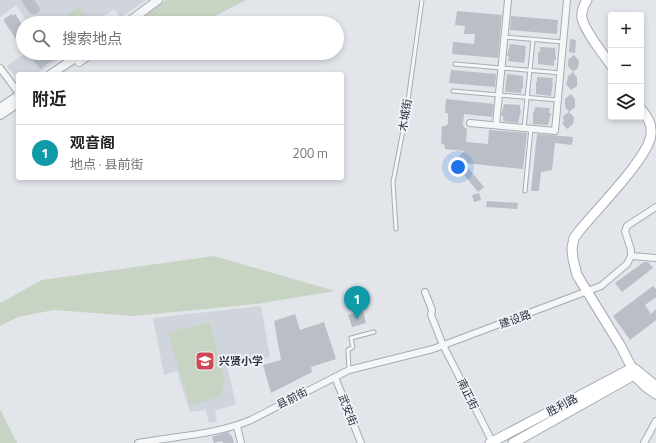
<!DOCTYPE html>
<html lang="zh">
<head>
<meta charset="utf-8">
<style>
  :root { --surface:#fff; --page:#f2f2f2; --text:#202124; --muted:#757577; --line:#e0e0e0; --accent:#cd4956 }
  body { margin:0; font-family:"Titillium Web","Noto Sans SC",sans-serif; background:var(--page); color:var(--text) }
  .controls { position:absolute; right:12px; top:12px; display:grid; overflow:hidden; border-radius:4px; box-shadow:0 2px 6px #0003 }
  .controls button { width:36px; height:36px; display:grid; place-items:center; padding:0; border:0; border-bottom:1px solid var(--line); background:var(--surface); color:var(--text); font:20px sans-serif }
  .you { position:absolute; left:458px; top:167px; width:14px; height:14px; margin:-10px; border:3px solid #fff; border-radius:50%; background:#1a73e8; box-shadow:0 0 0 6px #1a73e833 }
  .badge { display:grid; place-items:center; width:26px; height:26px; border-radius:50%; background:var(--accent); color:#fff; font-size:13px; font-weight:700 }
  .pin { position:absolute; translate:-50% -33px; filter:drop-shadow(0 1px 2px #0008) }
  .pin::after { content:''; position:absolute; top:21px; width:14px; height:12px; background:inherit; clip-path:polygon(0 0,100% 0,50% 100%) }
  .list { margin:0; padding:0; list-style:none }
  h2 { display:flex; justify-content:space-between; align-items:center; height:52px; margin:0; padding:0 16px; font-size:17px }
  h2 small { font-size:13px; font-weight:400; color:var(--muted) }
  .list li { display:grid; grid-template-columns:26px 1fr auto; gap:12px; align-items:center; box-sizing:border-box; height:56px; padding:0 16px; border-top:1px solid var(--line) }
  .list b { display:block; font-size:15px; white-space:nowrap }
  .list p { margin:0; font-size:13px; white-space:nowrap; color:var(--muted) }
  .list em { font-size:13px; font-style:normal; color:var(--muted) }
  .icon { flex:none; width:22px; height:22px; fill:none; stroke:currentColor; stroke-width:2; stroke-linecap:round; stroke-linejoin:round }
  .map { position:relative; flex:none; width:656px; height:443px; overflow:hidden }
  .search { position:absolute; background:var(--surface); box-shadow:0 2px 6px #0003; left:16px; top:16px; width:328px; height:44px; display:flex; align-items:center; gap:10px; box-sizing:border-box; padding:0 14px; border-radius:22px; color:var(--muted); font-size:15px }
  .panel { position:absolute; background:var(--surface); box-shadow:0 2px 6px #0003; left:16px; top:72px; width:328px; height:108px; border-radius:4px }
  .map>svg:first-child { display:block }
  .built { fill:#d0d4dc }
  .green { fill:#c7d4c3 }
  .building { fill:#b9bec7 }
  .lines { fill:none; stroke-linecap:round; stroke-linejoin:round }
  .service-casing { stroke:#a7acb4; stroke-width:5 }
  .minor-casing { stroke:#a7acb4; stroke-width:8 }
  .tertiary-casing { stroke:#a7acb4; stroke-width:10 }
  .secondary-casing { stroke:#a7acb4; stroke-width:11 }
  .service { stroke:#f5f6f8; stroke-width:3 }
  .minor { stroke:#f5f6f8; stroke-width:6 }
  .tertiary { stroke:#f5f6f8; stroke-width:8 }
  .secondary { stroke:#fff; stroke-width:9 }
  .labels { text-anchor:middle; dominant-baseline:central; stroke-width:3.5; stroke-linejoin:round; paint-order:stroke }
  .street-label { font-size:11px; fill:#2a3242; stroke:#f2f4f8 }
  .poi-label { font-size:11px; font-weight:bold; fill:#2a3242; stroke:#f2f4f8; text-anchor:start }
</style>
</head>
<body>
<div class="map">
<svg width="656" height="443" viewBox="0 0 656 443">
  <rect width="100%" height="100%" fill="#e2e5ea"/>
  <g class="built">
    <polygon points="0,0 146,0 120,18 114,9 95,23 28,23 16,5 0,17"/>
    <polygon points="25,53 68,53 37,74 18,74 18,77 14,75 7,66"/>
    <polygon points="261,306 270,357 227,366 236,404 215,411 217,421 209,423 206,410 190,412 177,371 164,375 153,318"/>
  </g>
  <g class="green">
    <polygon points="166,0 246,0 202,23 135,23"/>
    <polygon points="79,6 91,23 68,23 64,17"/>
    <polygon points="214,256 335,291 257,304 134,316 54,310 18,317 0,326 0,303 42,280"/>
    <polygon points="210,322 225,381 220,397 190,405 168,332"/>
    <polygon points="0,409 17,443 0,443"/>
  </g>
  <g class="building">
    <polygon points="21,0 34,0 41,10 34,15 33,13 30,14"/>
    <polygon points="457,11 502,15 498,58 452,54 453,42 474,44 475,34 464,34 465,26 455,25"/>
    <polygon points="12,14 13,16 15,14 23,26 23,43 20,45 4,21 5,20 4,19"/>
    <polygon points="511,16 558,20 557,34 510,30"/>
    <polygon points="64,17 68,23 55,23"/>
    <polygon points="570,39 576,40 575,53 569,52"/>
    <polygon points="510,44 526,46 525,51 526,51 524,63 508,61 509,56 507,56"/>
    <polygon points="540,47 555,48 556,60 554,60 554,66 538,64 538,52 540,52"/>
    <polygon points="28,53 62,53 40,69"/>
    <polygon points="574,55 579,61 578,68 573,72 568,66 568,60"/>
    <polygon points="451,70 496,74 495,87 449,83"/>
    <polygon points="573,72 577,78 577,86 571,90 566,84 568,78 567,77"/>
    <polygon points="507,74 523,76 523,88 522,88 521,93 505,92"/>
    <polygon points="537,77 553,78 552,83 553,83 551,96 536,94 536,82 537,82"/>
    <polygon points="571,94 575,99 575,107 569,112 565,107 565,99"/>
    <polygon points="446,99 494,104 492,117 464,114 463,125 465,128 467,128 466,142 488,144 489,130 527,133 523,169 464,163 484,187 478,192 453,161 465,151 445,149 445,146 443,144 441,143 442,126 445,126 448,124 448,113 445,113"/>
    <polygon points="504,104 520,105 520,110 521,111 518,123 503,121 503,116 501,116"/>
    <polygon points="535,107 550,108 549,113 551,113 548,125 533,124 533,112 534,112"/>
    <polygon points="569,112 574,117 573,124 567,129 562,123 564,122 563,116"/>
    <polygon points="537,134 573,137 572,145 555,143 552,170 541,172 539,191 531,191"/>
    <polygon points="479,193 481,200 474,202 472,195"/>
    <polygon points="487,201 518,203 517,209 486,207"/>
    <polygon points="644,262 648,262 653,268 622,292 615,283"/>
    <polygon points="653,286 656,289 656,297 645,305 651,314 656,309 656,320 630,340 613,316"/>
    <polygon points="363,311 366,323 352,327 348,315"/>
    <polygon points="295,314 300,330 324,322 336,359 311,367 312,372 271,393 263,365 281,360 274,321"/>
    <polygon points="228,432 232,436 234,443 223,443 222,441 214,443 212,437"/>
  </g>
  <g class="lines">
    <defs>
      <g id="service">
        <polyline points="505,37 563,42"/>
        <polyline points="455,64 561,73"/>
        <polyline points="453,91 558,100"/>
        <polyline points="524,128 533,40"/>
        <polyline points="525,191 531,128"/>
        <polyline points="396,229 393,182 406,115 422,0"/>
        <polyline points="349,370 348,350 353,347 351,338 374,332"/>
      </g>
      <g id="minor">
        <polyline points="0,68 18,92"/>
        <polyline points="470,123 555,131 567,0"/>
        <polyline points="496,125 508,0"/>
        <polyline points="631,256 656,258"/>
        <polyline points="425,292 432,310 431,315 443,345 493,443"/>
        <polyline points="335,377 361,443"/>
        <polyline points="237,426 241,443"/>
        <path d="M 138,443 C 175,436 215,435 251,420 L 349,370 L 433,349 L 601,286 L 627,264 L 631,256 L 631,250 L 625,231 L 627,226 L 656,207"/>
        <polyline points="644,443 656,421"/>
      </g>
      <g id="tertiary">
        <polyline points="127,23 158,0"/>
        <polyline points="79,62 92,53"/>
        <polyline points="51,74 83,53"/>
        <polyline points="0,108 18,96"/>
        <polyline points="0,115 18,103"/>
      </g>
      <g id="secondary">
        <path d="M 587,0 C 584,5 581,12 582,18 C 584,30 603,54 611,65"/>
        <path d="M 641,109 C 647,117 652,123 651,134 C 650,156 596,210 580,230 L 574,238 L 572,248 L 573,259 L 577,275 L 620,345 L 632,368 L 634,375 L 646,387 L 656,394"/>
        <polyline points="635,369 656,386"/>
        <polyline points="490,443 632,368"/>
        <polyline points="513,443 634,375 637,371"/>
      </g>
    </defs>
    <use href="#service" class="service-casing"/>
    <use href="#minor" class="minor-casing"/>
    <use href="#tertiary" class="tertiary-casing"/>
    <use href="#secondary" class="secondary-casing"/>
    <use href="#service" class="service"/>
    <use href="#minor" class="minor"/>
    <use href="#tertiary" class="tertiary"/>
    <use href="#secondary" class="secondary"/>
  </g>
  <defs>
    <symbol id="school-square" viewBox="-11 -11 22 22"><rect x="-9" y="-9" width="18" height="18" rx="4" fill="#cd4956" stroke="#f2f4f8"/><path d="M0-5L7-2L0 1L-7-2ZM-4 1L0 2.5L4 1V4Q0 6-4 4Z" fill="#fff"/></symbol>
  </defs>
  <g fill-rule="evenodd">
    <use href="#school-square" x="194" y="350" width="22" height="22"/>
  </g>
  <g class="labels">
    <g class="street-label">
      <text transform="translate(405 115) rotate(-81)">木城街</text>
      <text transform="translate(515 319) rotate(-20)">建设路</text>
      <text transform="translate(468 394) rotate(64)">南正街</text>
      <text transform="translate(292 398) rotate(-27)">县前街</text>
      <text transform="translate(562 405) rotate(-28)">胜利路</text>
      <text transform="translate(348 410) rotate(69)">武安街</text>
    </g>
    <g class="poi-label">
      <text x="219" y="361">兴贤小学</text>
    </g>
  </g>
</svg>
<div class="controls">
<button>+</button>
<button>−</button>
<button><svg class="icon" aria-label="layers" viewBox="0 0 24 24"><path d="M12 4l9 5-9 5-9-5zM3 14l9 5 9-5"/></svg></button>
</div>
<div class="you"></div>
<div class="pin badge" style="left:357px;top:319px;background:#0f9aa8">1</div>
<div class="search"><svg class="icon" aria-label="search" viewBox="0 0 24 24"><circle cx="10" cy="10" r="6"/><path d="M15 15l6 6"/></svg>搜索地点</div>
<section class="panel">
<h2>附近<small></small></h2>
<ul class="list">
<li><span class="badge" style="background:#0f9aa8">1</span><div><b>观音阁</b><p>地点 · 县前街</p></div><em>200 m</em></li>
</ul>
</section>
</div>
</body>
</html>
